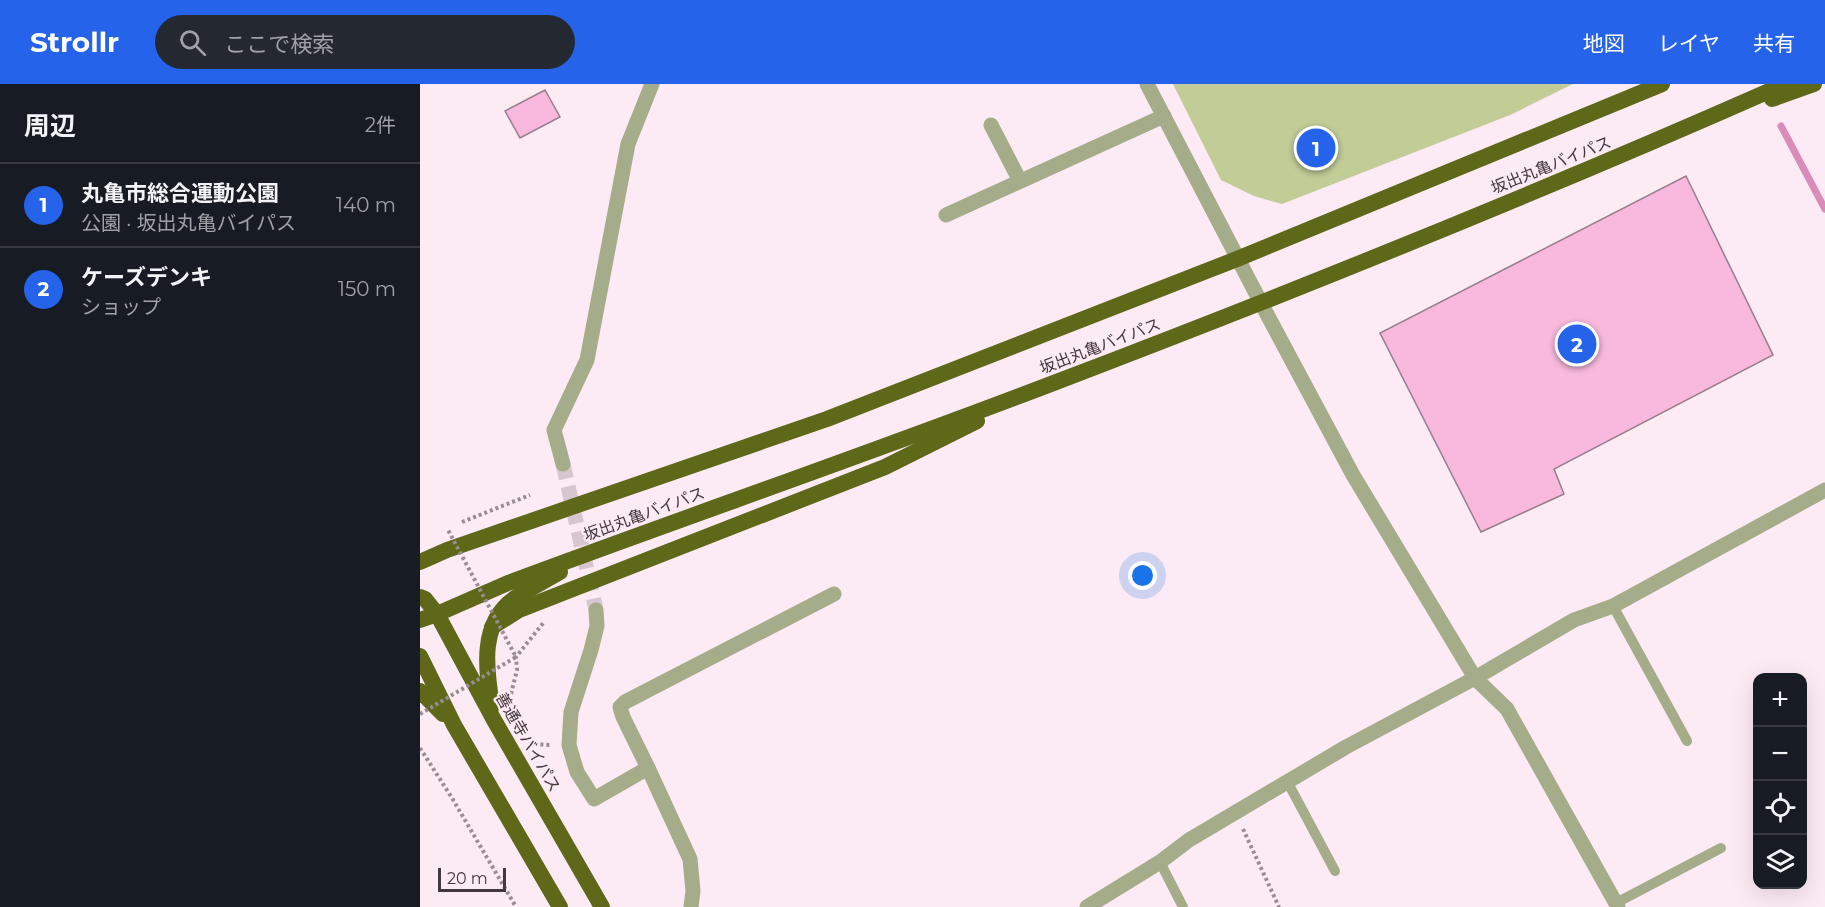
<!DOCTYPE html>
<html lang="ja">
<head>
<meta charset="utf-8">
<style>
  :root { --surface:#171b24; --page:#242831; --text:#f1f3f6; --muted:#9ea1a6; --line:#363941; --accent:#2563eb }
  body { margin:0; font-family:Montserrat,"Noto Sans JP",sans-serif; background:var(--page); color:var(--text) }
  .controls { position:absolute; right:18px; bottom:18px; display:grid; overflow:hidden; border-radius:12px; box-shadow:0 6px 24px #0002 }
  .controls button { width:54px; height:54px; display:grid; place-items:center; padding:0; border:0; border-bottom:2px solid var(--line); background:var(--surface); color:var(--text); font:30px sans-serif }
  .scale { position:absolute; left:18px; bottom:15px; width:68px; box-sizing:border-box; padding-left:6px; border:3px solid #43383e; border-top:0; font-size:16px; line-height:21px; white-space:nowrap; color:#43383e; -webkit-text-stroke:4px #fceaf4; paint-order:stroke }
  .you { position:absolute; left:723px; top:492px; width:21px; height:21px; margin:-15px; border:4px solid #fff; border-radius:50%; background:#1a73e8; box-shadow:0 0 0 9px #1a73e833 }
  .badge { display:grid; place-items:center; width:39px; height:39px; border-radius:50%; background:var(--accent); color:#fff; font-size:20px; font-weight:700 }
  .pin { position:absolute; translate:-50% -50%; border:3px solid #fff; box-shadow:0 2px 6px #0006 }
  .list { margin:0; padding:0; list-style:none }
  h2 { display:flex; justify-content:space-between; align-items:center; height:78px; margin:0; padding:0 24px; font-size:26px }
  h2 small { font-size:20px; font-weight:400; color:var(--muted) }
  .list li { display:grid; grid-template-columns:39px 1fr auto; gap:18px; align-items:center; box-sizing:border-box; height:84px; padding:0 24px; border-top:2px solid var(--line) }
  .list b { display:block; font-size:22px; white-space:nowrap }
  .list p { margin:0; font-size:20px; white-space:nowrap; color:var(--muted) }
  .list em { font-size:20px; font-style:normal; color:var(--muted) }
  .icon { flex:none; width:33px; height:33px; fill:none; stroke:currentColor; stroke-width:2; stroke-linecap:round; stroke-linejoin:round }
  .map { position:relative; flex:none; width:1405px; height:823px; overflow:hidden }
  header { display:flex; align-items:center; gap:36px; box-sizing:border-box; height:84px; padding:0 30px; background:var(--accent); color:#fff }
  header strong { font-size:28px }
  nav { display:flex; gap:33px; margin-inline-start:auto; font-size:21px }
  .search { width:420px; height:54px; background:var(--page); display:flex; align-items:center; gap:15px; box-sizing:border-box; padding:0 21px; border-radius:33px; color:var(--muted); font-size:22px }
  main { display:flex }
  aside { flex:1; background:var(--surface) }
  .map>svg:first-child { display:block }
  .green { fill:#c1cc97 }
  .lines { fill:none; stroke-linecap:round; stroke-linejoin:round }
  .stream { stroke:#d88cb8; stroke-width:7 }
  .building { fill:#f8b9dc; stroke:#987d8c; stroke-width:1.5 }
  .minor-tunnel { stroke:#d7c6d0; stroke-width:15; stroke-dasharray:15 8; stroke-linecap:butt }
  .path { stroke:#9a8c93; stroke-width:4; stroke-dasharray:3 3; stroke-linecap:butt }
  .service { stroke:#a5ac8a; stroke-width:10 }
  .minor { stroke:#a5ac8a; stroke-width:15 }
  .tertiary { stroke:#a5ac8a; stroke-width:15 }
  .trunk { stroke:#5e6818; stroke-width:16 }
  .path-bridge { stroke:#9a8c93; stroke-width:4; stroke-dasharray:3 3; stroke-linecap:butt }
  .labels { text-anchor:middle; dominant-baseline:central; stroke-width:4.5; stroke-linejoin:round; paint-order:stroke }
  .street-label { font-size:16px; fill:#43383e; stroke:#fceaf4 }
</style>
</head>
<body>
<header>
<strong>Strollr</strong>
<div class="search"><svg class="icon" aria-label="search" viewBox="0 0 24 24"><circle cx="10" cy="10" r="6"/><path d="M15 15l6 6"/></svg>ここで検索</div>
<nav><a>地図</a><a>レイヤ</a><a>共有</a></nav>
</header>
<main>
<aside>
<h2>周辺<small>2件</small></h2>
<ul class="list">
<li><span class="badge">1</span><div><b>丸亀市総合運動公園</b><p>公園 · 坂出丸亀バイパス</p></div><em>140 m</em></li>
<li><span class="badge">2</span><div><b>ケーズデンキ</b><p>ショップ</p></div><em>150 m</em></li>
</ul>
</aside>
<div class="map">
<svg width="1405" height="823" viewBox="0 0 1405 823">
  <rect width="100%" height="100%" fill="#fceaf4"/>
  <polygon class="green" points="753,0 1153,0 1090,31 862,120 834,112 801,96"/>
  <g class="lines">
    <polyline class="stream" points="1361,42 1405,125"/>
  </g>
  <g class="building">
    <polygon points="125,6 140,33 100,54 85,27"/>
    <polygon points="1266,92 1353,271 1134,385 1144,410 1061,448 960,249"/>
  </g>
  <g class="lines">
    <polyline class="minor-tunnel" points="143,380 176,526"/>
    <g class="path">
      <polyline points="42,438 110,411"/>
      <polyline points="91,610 97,586 96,573 124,538"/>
      <polyline points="110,657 112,660 131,661"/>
      <polyline points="0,664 32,714 96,823"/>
      <polyline points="823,745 859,823"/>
    </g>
    <g class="service">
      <polyline points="1193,522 1267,657"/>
      <polyline points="867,697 915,787"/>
      <polyline points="740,778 763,823"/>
      <polyline points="1196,819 1301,764"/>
    </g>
    <g class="minor">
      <polyline points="571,41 600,97"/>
      <polyline points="526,131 744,32"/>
      <polyline points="841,219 933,391 1055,594 1087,625 1198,823"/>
      <polyline points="143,380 134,346 167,276 208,60 232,0"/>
      <polyline points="176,526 177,542 171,566 151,628 149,661 157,688 174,715 228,684 270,775 273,807 271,823"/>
      <polyline points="228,684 203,633 200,623 205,618 414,510"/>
      <polyline points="667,823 740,778 769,756 926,663 1055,594 1154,536 1193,522 1405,406"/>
    </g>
    <polyline class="tertiary" points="727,0 841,219"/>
    <g class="trunk">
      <polyline points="1352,15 1394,0"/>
      <polyline points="0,478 27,466 407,335 817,175 1242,0"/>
      <polyline points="0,513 5,515 17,530 74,636 182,823"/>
      <path d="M 0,536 L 17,530 L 88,499 C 268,432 451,369 631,300 C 878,206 1123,107 1365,0"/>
      <polyline points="72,543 99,526 465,383 557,337"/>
      <polyline points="0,572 34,641 140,823"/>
      <polyline points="0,607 23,630"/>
      <path d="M 72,622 C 66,585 59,539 95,514 C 109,505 125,497 140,488"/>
    </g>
    <polyline class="path-bridge" points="0,630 96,573 27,444"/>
  </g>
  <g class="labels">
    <g class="street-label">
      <text transform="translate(1131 81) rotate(-22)">坂出丸亀バイパス</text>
      <text transform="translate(680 262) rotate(-21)">坂出丸亀バイパス</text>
      <text transform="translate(224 430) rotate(-20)">坂出丸亀バイパス</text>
      <text transform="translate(108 658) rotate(60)">善通寺バイパス</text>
    </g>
  </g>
</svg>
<div class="controls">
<button>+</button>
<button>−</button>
<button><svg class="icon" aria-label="locate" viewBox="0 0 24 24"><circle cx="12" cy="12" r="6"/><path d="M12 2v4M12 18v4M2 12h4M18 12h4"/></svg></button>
<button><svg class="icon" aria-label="layers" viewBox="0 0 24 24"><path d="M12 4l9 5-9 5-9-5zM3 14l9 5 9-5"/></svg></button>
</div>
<div class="scale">20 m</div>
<div class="you"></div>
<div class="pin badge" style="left:896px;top:64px">1</div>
<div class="pin badge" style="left:1157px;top:260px">2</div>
</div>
</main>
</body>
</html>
